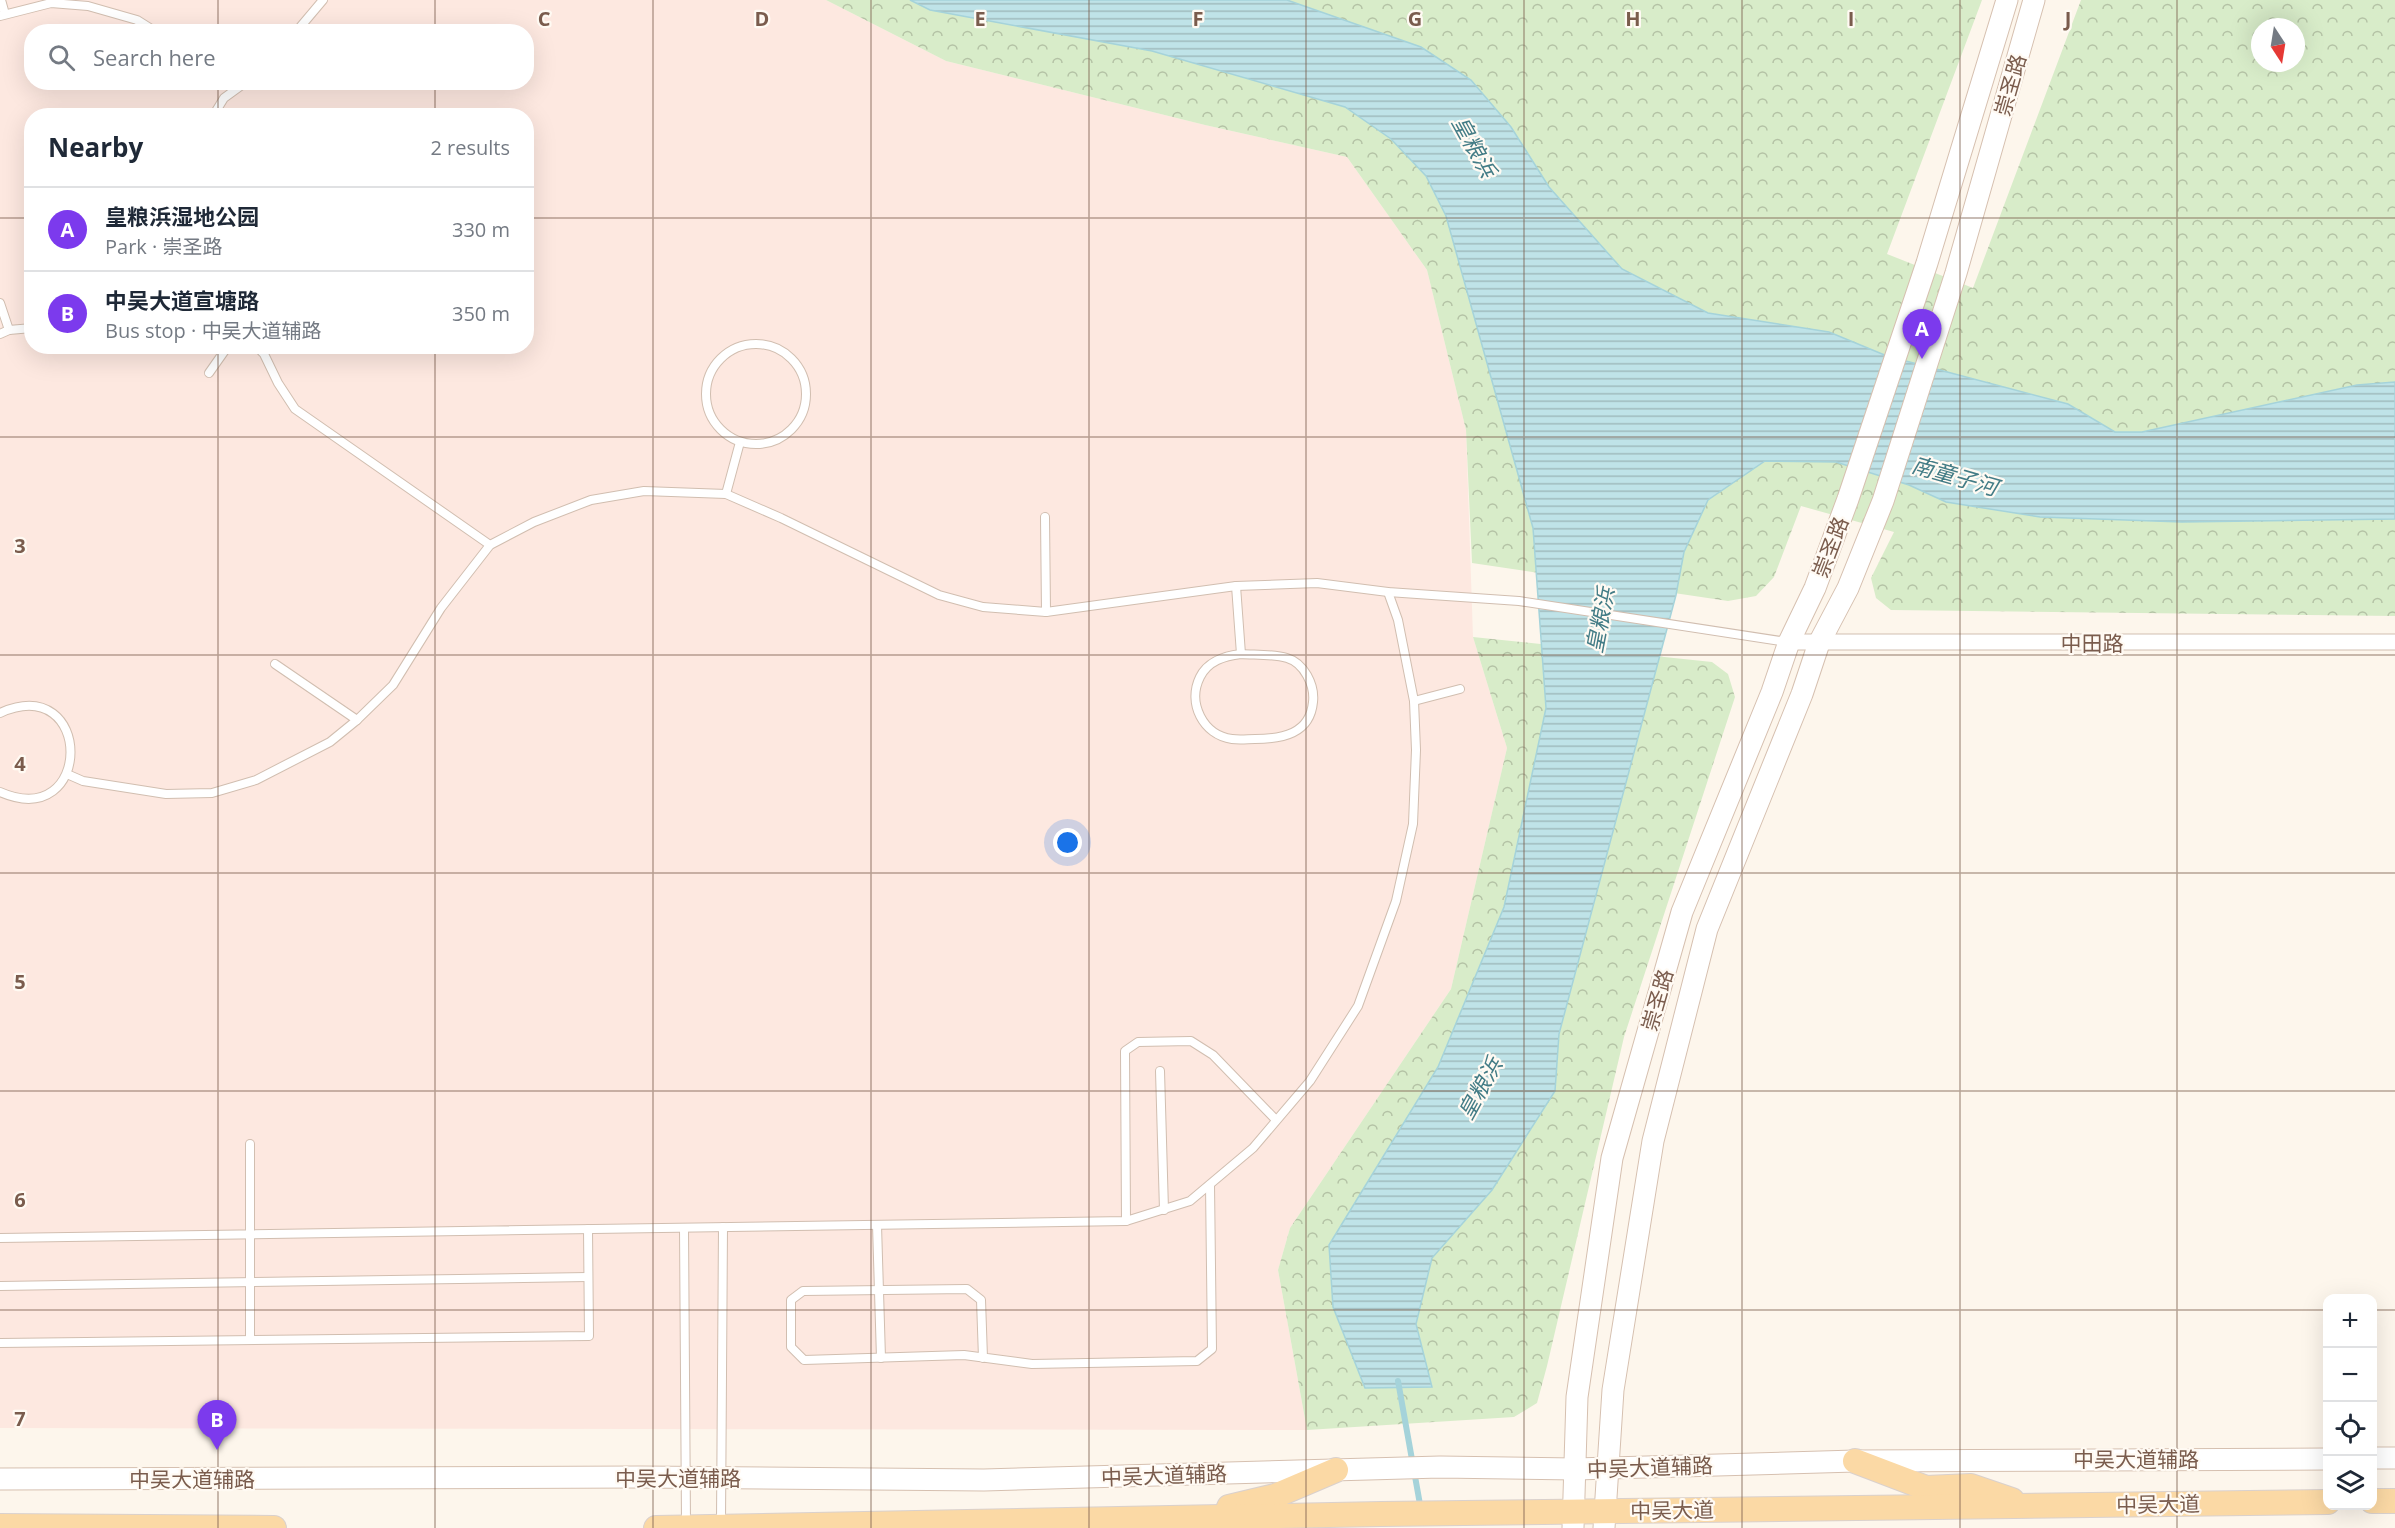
<!DOCTYPE html>
<html lang="en">
<head>
<meta charset="utf-8">
<style>
  :root { --surface:#fff; --page:#f2f2f3; --text:#1f2937; --muted:#747a83; --line:#e0e1e3; --accent:#7c3aed }
  body { margin:0; font-family:"Open Sans","Noto Sans SC",sans-serif; background:var(--page); color:var(--text) }
  .controls { position:absolute; right:18px; bottom:18px; display:grid; overflow:hidden; border-radius:12px; box-shadow:0 6px 24px #0002 }
  .controls button { width:54px; height:54px; display:grid; place-items:center; padding:0; border:0; border-bottom:2px solid var(--line); background:var(--surface); color:var(--text); font:30px sans-serif }
  .compass { position:absolute; left:2251px; top:18px; width:54px; height:54px; border-radius:50%; background:var(--surface); box-shadow:0 6px 24px #0002; rotate:168deg }
  .you { position:absolute; left:1068px; top:843px; width:21px; height:21px; margin:-15px; border:4px solid #fff; border-radius:50%; background:#1a73e8; box-shadow:0 0 0 9px #1a73e833 }
  .badge { display:grid; place-items:center; width:39px; height:39px; border-radius:50%; background:var(--accent); color:#fff; font-size:20px; font-weight:700 }
  .pin { position:absolute; translate:-50% -50px; filter:drop-shadow(0 2px 3px #0008) }
  .pin::after { content:''; position:absolute; top:32px; width:21px; height:18px; background:inherit; clip-path:polygon(0 0,100% 0,50% 100%) }
  .list { margin:0; padding:0; list-style:none }
  h2 { display:flex; justify-content:space-between; align-items:center; height:78px; margin:0; padding:0 24px; font-size:26px }
  h2 small { font-size:20px; font-weight:400; color:var(--muted) }
  .list li { display:grid; grid-template-columns:39px 1fr auto; gap:18px; align-items:center; box-sizing:border-box; height:84px; padding:0 24px; border-top:2px solid var(--line) }
  .list b { display:block; font-size:22px; white-space:nowrap }
  .list p { margin:0; font-size:20px; white-space:nowrap; color:var(--muted) }
  .list em { font-size:20px; font-style:normal; color:var(--muted) }
  .icon { flex:none; width:33px; height:33px; fill:none; stroke:currentColor; stroke-width:2; stroke-linecap:round; stroke-linejoin:round }
  .map { position:relative; flex:none; width:2395px; height:1528px; overflow:hidden }
  .search { position:absolute; background:var(--surface); box-shadow:0 6px 24px #0002; left:24px; top:24px; width:510px; height:66px; display:flex; align-items:center; gap:15px; box-sizing:border-box; padding:0 21px; border-radius:24px; color:var(--muted); font-size:22px }
  .panel { position:absolute; background:var(--surface); box-shadow:0 6px 24px #0002; left:24px; top:108px; width:510px; height:246px; border-radius:24px }
  .map>svg:first-child { display:block }
  .commercial { fill:#fde8e0; fill-rule:evenodd }
  .forest { fill:url(#forest-crowns); fill-rule:evenodd }
  .water { fill:url(#water-rules); stroke:#a5d3da; stroke-width:1.5 }
  .lines { fill:none; stroke-linecap:round; stroke-linejoin:round }
  .stream { stroke:#a5d3da; stroke-width:6 }
  .lane-casing { stroke:#d1beb0; stroke-width:10 }
  .street-casing { stroke:#d1beb0; stroke-width:17 }
  .secondary-casing { stroke:#d6c0b0; stroke-width:23 }
  .primary-casing { stroke:#dad1cd; stroke-width:26 }
  .lane { stroke:#fff; stroke-width:8 }
  .street { stroke:#fff; stroke-width:15 }
  .secondary { stroke:#fff; stroke-width:21 }
  .primary { stroke:#fbd9a5; stroke-width:24 }
  .grid { fill:none; stroke:#7a5c4d; stroke-width:1.5; stroke-opacity:0.55 }
  .labels { text-anchor:middle; dominant-baseline:central; stroke-width:4.5; stroke-linejoin:round; paint-order:stroke }
  .street-label { font-size:21px; fill:#7a5c4d; stroke:#fffaf3 }
  .water-label { font-size:22px; font-style:italic; fill:#437c86; stroke:#fffaf3 }
  .grid-label { font-size:20px; text-anchor:middle; font-weight:bold; fill:#7a5c4d; stroke:#fffaf3; stroke-width:4.5; stroke-linejoin:round; paint-order:stroke }
</style>
</head>
<body>
<div class="map">
<svg width="2395" height="1528" viewBox="0 0 2395 1528">
  <defs>
    <pattern id="forest-crowns" width="20" height="18" patternUnits="userSpaceOnUse" patternTransform="scale(1.5)"><rect width="20" height="18" fill="#d8ecc9"/><path d="M2 6a3 3 0 1 1 6 0M12 15a3 3 0 1 1 6 0" fill="none" stroke="#b4c2a5"/></pattern>
    <pattern id="water-rules" width="6" height="5" patternUnits="userSpaceOnUse" patternTransform="scale(1.5)"><rect width="6" height="5" fill="#bfe3e8"/><path d="M0 2.5h6" fill="none" stroke="#a0bbbe"/></pattern>
  </defs>
  <rect width="100%" height="100%" fill="#fdf6ec"/>
  <path class="commercial" d="M 0,0 L 826,0 L 946,61 L 1205,125 L 1347,157 L 1427,270 L 1466,430 L 1473,637 L 1507,748 L 1451,989 L 1290,1228 L 1278,1270 L 1307,1430 L 0,1428 ZM 32,32 L 526,32 L 526,82 L 32,82 ZM 32,116 L 526,116 L 526,346 L 32,346 Z"/>
  <g class="forest">
    <path d="M 826,0 L 1982,0 L 1887,254 L 1973,288 L 2081,0 L 2395,0 L 2395,616 L 1891,610 L 1876,598 L 1871,578 L 1894,532 L 1801,506 L 1774,577 L 1756,596 L 1728,601 L 1472,563 L 1466,430 L 1427,270 L 1347,157 L 1205,125 L 946,61 ZM 2260,27 L 2296,27 L 2296,63 L 2260,63 Z"/>
    <polygon points="1473,637 1712,662 1728,674 1735,697 1624,1037 1547,1366 1537,1403 1514,1417 1307,1430 1278,1270 1290,1228 1451,989 1507,748"/>
  </g>
  <polygon class="water" points="910,0 1287,0 1421,47 1471,80 1511,127 1549,187 1622,269 1708,313 1829,332 1887,356 2068,404 2115,432 2142,432 2357,385 2395,382 2395,519 2182,522 2040,517 1946,502 1909,485 1836,462 1765,461 1708,500 1684,552 1676,595 1559,1034 1555,1091 1492,1190 1432,1258 1416,1324 1432,1387 1365,1388 1333,1307 1329,1245 1438,1067 1504,907 1546,708 1533,528 1446,216 1426,176 1391,139 1345,107 1152,51 930,10"/>
  <g class="lines">
    <polyline class="stream" points="1398,1381 1421,1510"/>
    <defs>
      <g id="lane">
        <polyline points="1,0 5,14"/>
        <polyline points="0,16 51,3 88,6 137,20 156,32"/>
        <polyline points="296,32 323,0"/>
        <polyline points="213,116 224,98 246,82"/>
        <polyline points="0,303 9,330"/>
        <polyline points="0,334 9,330 32,328"/>
        <circle cx="756" cy="394" r="50"/>
        <polyline points="256,346 264,354 278,383 295,409 490,545"/>
        <polyline points="209,373 228,346"/>
        <polyline points="726,494 740,442"/>
        <polyline points="1045,517 1046,612"/>
        <polyline points="1236,586 1241,654"/>
        <path d="M 1241,654 C 1255,655 1273,654 1287,658 C 1304,663 1315,685 1313,702 C 1310,734 1282,739 1255,739 C 1248,739 1240,740 1232,739 C 1203,735 1187,703 1200,677 C 1208,661 1224,656 1241,654 Z"/>
        <polyline points="275,664 357,720"/>
        <polyline points="1414,701 1460,689"/>
        <path d="M 0,713 C 94,671 94,833 0,792"/>
        <polyline points="67,774 83,781 166,794 212,793 256,780 330,742 357,720 393,685 441,608 490,545 534,522 591,500 644,491 726,494 781,518 939,595 983,607 1046,612 1236,586 1317,583 1388,592 1519,601 1787,642"/>
        <polyline points="1160,1071 1164,1210"/>
        <polyline points="250,1144 250,1340"/>
        <polyline points="1126,1221 1125,1051 1138,1042 1191,1041 1213,1055 1276,1120"/>
        <polyline points="877,1225 881,1358"/>
        <polyline points="684,1228 686,1523"/>
        <polyline points="0,1238 1126,1221 1190,1201 1253,1148 1310,1081 1358,1006 1396,901 1413,824 1416,750 1414,701 1398,620 1388,592"/>
        <polyline points="0,1286 588,1277"/>
        <polyline points="0,1343 589,1336 588,1229"/>
        <polyline points="983,1358 981,1300 967,1289 803,1291 791,1300 791,1347 804,1360 964,1355 1032,1364 1197,1361 1212,1349 1210,1185"/>
        <polyline points="721,1522 723,1227"/>
      </g>
      <polyline id="street" points="1789,642 2395,642"/>
      <g id="secondary">
        <polyline points="2372,1458 2395,1458"/>
        <polyline points="0,1479 641,1477 984,1480 1440,1467 1575,1469 1855,1461 2328,1459"/>
        <polyline points="1573,1528 1577,1397 1612,1158 1682,912 1772,692 1789,642 1815,588 1848,499 1927,263 2007,0"/>
        <polyline points="1604,1528 1613,1390 1653,1141 1707,929 1802,694 1819,643 1848,588 1883,501 1956,273 2034,0"/>
      </g>
      <g id="primary">
        <polyline points="1855,1461 1926,1488 1971,1486 2012,1500"/>
        <polyline points="2372,1501 2395,1501"/>
        <polyline points="1229,1507 1275,1496 1336,1470"/>
        <polyline points="0,1526 274,1528"/>
        <polyline points="656,1528 1381,1514 2328,1502"/>
      </g>
    </defs>
    <use href="#lane" class="lane-casing"/>
    <use href="#street" class="street-casing"/>
    <use href="#secondary" class="secondary-casing"/>
    <use href="#primary" class="primary-casing"/>
    <use href="#lane" class="lane"/>
    <use href="#street" class="street"/>
    <use href="#secondary" class="secondary"/>
    <use href="#primary" class="primary"/>
  </g>
  <path class="grid" d="M 218,0 L 218,32M 435,0 L 435,32M 653,0 L 653,1528M 871,0 L 871,1528M 1089,0 L 1089,1528M 1306,0 L 1306,1528M 1524,0 L 1524,1528M 1742,0 L 1742,1528M 1960,0 L 1960,1528M 2177,0 L 2177,1528M 218,82 L 218,116M 435,82 L 435,116M 0,218 L 32,218M 526,218 L 2395,218M 218,346 L 218,1528M 435,346 L 435,1528M 0,437 L 2395,437M 0,655 L 2395,655M 0,873 L 2395,873M 0,1091 L 2395,1091M 0,1310 L 2328,1310M 2372,1310 L 2395,1310"/>
  <g class="labels">
    <g class="street-label">
      <text transform="translate(2010 85) rotate(-74)">崇圣路</text>
      <text transform="translate(1830 547) rotate(-69)">崇圣路</text>
      <text x="2092" y="643">中田路</text>
      <text transform="translate(1657 1000) rotate(-74)">崇圣路</text>
      <text x="2136" y="1459">中吴大道辅路</text>
      <text transform="translate(1650 1467) rotate(-2)">中吴大道辅路</text>
      <text transform="translate(1164 1475) rotate(-2)">中吴大道辅路</text>
      <text x="678" y="1478">中吴大道辅路</text>
      <text x="192" y="1479">中吴大道辅路</text>
      <text transform="translate(2158 1504) rotate(-1)">中吴大道</text>
      <text transform="translate(1672 1510) rotate(-1)">中吴大道</text>
    </g>
    <g class="water-label">
      <text transform="translate(1475 146) rotate(61)">皇粮浜</text>
      <text transform="translate(1955 475) rotate(16)">南童子河</text>
      <text transform="translate(1599 620) rotate(-79)">皇粮浜</text>
      <text transform="translate(1479 1088) rotate(-61)">皇粮浜</text>
    </g>
  </g>
  <g class="grid-label">
    <text x="544" y="26">C</text>
    <text x="762" y="26">D</text>
    <text x="980" y="26">E</text>
    <text x="1198" y="26">F</text>
    <text x="1415" y="26">G</text>
    <text x="1633" y="26">H</text>
    <text x="1851" y="26">I</text>
    <text x="2068" y="26">J</text>
    <text x="20" y="553">3</text>
    <text x="20" y="771">4</text>
    <text x="20" y="989">5</text>
    <text x="20" y="1207">6</text>
    <text x="20" y="1426">7</text>
  </g>
</svg>
<div class="controls">
<button>+</button>
<button>−</button>
<button><svg class="icon" aria-label="locate" viewBox="0 0 24 24"><circle cx="12" cy="12" r="6"/><path d="M12 2v4M12 18v4M2 12h4M18 12h4"/></svg></button>
<button><svg class="icon" aria-label="layers" viewBox="0 0 24 24"><path d="M12 4l9 5-9 5-9-5zM3 14l9 5 9-5"/></svg></button>
</div>
<svg class="compass" viewBox="-18 -18 36 36"><path d="M0-13l5 13h-10z" fill="#e53935"/><path d="M0 13l5-13h-10z" fill="#747a83"/></svg>
<div class="you"></div>
<div class="pin badge" style="left:1922px;top:359px">A</div>
<div class="pin badge" style="left:217px;top:1450px">B</div>
<div class="search"><svg class="icon" aria-label="search" viewBox="0 0 24 24"><circle cx="10" cy="10" r="6"/><path d="M15 15l6 6"/></svg>Search here</div>
<section class="panel">
<h2>Nearby<small>2 results</small></h2>
<ul class="list">
<li><span class="badge">A</span><div><b>皇粮浜湿地公园</b><p>Park · 崇圣路</p></div><em>330 m</em></li>
<li><span class="badge">B</span><div><b>中吴大道宣塘路</b><p>Bus stop · 中吴大道辅路</p></div><em>350 m</em></li>
</ul>
</section>
</div>
</body>
</html>
